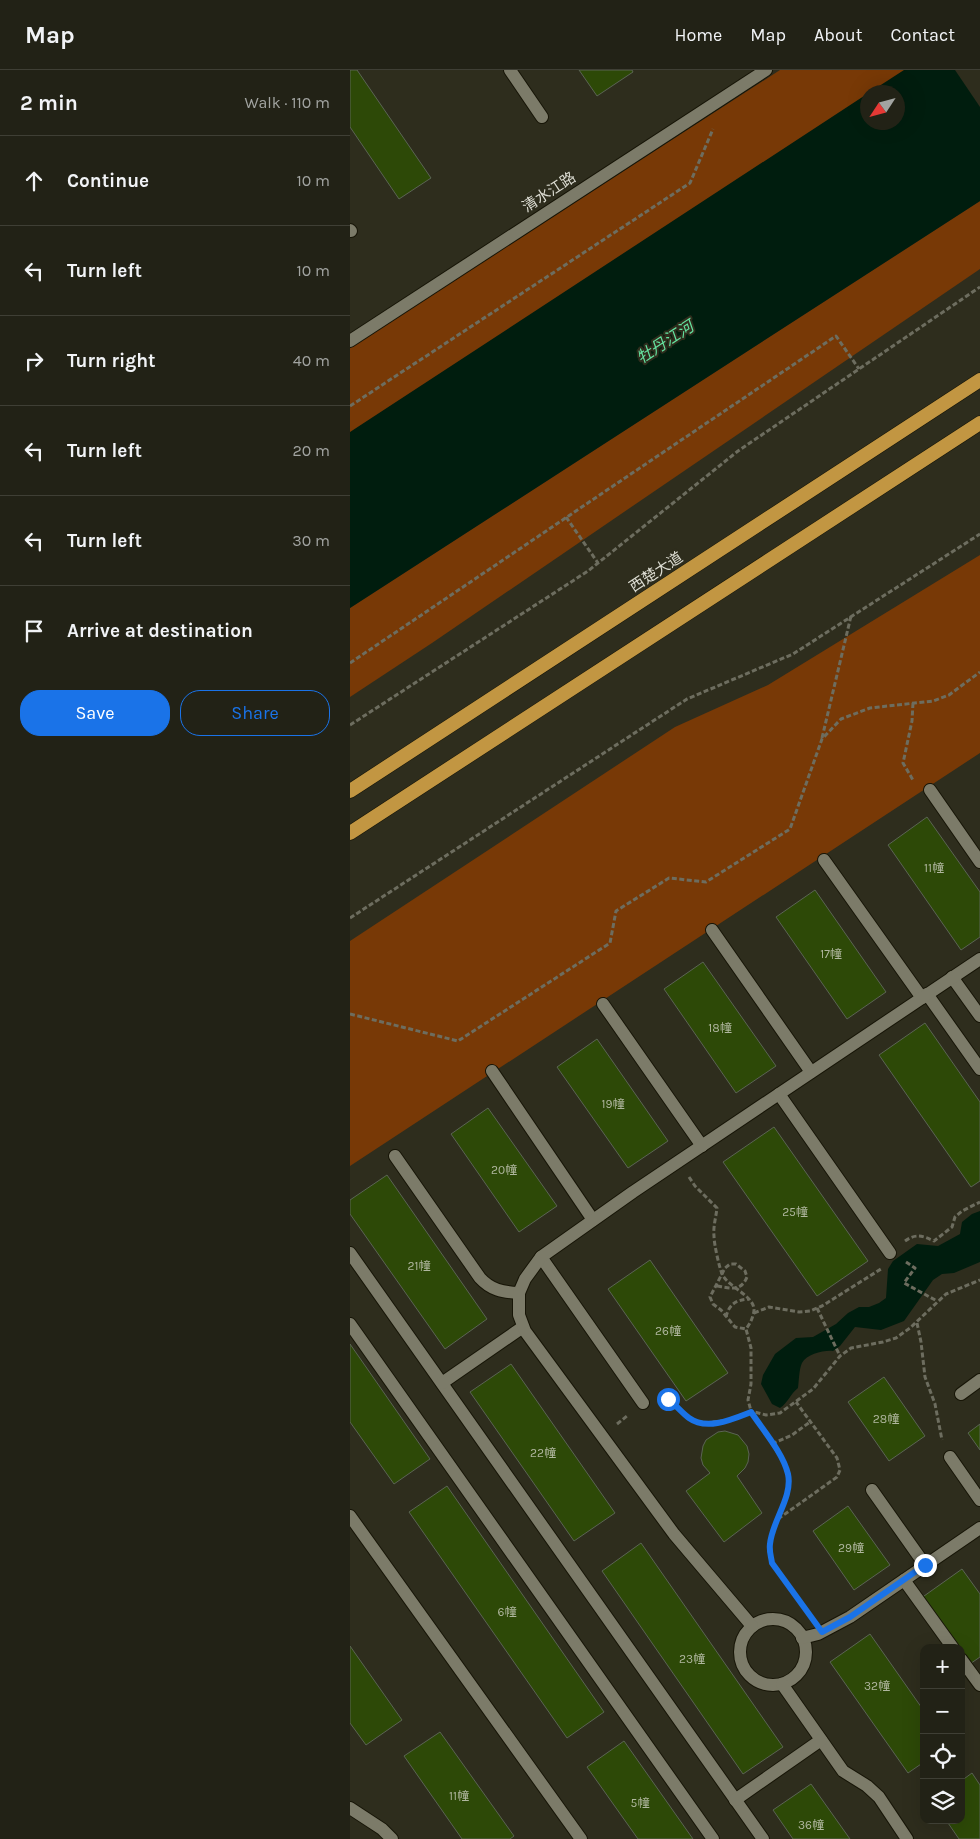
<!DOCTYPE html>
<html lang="en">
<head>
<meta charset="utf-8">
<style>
  :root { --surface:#222216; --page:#2a2a1f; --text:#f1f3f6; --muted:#a2a4a1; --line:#3f3f35; --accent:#1a73e8 }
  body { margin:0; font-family:Karla,"Noto Sans SC",sans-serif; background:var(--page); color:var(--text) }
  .controls { position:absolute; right:15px; bottom:15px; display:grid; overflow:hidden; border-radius:10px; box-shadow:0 5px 20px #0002 }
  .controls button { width:45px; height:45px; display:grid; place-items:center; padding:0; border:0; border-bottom:1px solid var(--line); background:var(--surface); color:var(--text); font:25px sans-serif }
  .compass { position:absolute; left:510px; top:15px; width:45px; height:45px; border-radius:50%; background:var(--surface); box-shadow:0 5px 20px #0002; rotate:234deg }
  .stop { position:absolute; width:15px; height:15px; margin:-11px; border:4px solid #1a73e8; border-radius:50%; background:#fff }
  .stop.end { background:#1a73e8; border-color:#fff; box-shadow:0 1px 5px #0008 }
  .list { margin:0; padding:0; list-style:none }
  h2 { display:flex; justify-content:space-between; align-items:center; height:65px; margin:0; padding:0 20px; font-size:21px }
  h2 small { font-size:16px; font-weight:400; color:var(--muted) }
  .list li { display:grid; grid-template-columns:32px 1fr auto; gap:15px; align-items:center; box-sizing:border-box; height:90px; padding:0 20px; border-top:1px solid var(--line) }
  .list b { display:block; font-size:19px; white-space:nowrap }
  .list em { font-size:16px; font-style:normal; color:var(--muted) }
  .actions { display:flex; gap:10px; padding:15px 20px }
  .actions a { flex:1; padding:11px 0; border:1px solid var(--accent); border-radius:20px; text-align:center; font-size:18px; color:var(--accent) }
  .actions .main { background:var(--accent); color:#fff }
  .icon { flex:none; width:28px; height:28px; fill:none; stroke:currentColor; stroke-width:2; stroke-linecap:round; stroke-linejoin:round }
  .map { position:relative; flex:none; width:630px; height:1769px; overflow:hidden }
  header { display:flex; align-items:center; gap:30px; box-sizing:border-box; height:70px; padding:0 25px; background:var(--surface); border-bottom:1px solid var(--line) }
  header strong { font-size:24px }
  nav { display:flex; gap:28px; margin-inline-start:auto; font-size:18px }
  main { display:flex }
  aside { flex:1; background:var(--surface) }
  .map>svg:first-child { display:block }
  .green { fill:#783906 }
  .water { fill:#001d0e }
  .pier { fill:#2e2d1d }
  .building { fill:#2d4907; stroke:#5b6454 }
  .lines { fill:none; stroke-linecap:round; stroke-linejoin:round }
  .service-casing { stroke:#171507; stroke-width:14 }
  .tertiary-casing { stroke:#171507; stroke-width:14 }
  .trunk-casing { stroke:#171507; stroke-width:15 }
  .path { stroke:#6d6d5f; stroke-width:3; stroke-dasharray:5 2.5; stroke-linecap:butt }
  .service { stroke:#7c7b69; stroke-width:12 }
  .tertiary { stroke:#7c7b69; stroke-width:12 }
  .trunk { stroke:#c29642; stroke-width:14 }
  .route { stroke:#1a73e8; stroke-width:6 }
  .labels { text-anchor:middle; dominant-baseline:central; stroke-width:4; stroke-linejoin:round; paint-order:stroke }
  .number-label { font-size:12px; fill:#b0b79f }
  .street-label { font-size:15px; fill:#dcdcd2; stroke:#2e2d1d }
  .water-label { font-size:16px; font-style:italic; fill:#65e4a1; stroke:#2e2d1d }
</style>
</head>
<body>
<header>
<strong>Map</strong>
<nav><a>Home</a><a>Map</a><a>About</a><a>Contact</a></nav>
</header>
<main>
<aside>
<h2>2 min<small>Walk · 110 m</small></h2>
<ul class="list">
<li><svg class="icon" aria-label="ahead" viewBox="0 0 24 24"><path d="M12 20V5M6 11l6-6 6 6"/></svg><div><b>Continue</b></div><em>10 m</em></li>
<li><svg class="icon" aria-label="left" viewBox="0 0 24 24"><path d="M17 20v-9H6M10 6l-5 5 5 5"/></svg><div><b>Turn left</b></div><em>10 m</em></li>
<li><svg class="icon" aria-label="right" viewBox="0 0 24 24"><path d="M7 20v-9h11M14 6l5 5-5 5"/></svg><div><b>Turn right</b></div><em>40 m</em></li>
<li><svg class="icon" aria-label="left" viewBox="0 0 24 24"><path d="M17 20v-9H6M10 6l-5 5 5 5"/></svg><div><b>Turn left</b></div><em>20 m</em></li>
<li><svg class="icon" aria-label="left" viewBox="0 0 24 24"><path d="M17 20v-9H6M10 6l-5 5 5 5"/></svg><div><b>Turn left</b></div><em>30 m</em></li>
<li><svg class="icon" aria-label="arrive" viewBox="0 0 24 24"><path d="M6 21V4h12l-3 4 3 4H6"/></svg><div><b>Arrive at destination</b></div></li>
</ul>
<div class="actions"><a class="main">Save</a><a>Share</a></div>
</aside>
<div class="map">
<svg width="630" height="1769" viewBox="0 0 630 1769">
  <rect width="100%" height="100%" fill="#2e2d1d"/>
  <g class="green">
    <polygon points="430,0 557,0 522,22 518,22 517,26 0,363 0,278"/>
    <polygon points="630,131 630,199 82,573 0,627 0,538"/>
    <polygon points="630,485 630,683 0,1096 0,871 325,657 418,615"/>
  </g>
  <g class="water">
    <polygon points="554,0 630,0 630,131 0,538 0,362 517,24 518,52 548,52 548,22 520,22"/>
    <path d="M 630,1141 L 630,1192 L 604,1203 L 592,1204 L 583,1210 L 554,1251 L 531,1260 L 505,1257 L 490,1276 L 483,1281 C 474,1280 457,1284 452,1293 C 449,1299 449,1311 448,1318 C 440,1324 438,1333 430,1338 L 422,1334 L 411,1314 L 413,1305 L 425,1284 L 446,1268 L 463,1267 L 486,1254 L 498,1243 L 509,1237 L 519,1237 L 529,1233 L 536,1228 L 538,1199 L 543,1191 L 567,1174 L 588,1176 L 610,1164 L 612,1152 L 622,1144 Z"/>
  </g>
  <polygon class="pier" points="605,0 630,0 630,37"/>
  <g class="building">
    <polygon points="0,0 7,0 81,108 49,129 0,57"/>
    <polygon points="229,0 282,0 283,2 247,26"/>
    <polygon points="577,747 630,822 630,867 611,880 538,775"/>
    <polygon points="465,820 536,922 497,949 426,847"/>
    <polygon points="353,892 426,996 386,1023 314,919"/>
    <polygon points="575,953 630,1032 630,1111 621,1117 529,985"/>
    <polygon points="247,969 318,1071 278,1098 207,997"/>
    <polygon points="138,1038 207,1136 169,1162 101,1064"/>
    <polygon points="424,1057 518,1191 467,1226 373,1092"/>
    <polygon points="37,1105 137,1249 95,1279 0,1144 0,1130"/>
    <polygon points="300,1190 378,1303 336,1331 258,1219"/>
    <polygon points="0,1274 80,1389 44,1414 0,1352"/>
    <polygon points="161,1294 265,1443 224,1471 120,1322"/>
    <polygon points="534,1307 575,1366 539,1391 498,1332"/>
    <polygon points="630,1354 630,1380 618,1363"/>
    <polygon points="375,1361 388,1365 397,1376 399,1384 398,1392 395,1398 387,1406 412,1443 374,1472 336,1421 360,1403 353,1395 351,1388 353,1376 356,1370 368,1362"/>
    <polygon points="97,1416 254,1642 217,1668 59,1442"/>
    <polygon points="498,1436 540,1495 504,1520 463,1461"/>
    <polygon points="291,1473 433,1677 393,1704 252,1501"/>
    <polygon points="612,1499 630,1524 630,1587 614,1598 611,1594 611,1578 600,1578 567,1531"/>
    <polygon points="520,1564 574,1641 574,1692 558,1703 480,1592"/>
    <polygon points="0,1576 52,1650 16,1675 0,1653"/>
    <polygon points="90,1662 164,1766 160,1769 112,1769 54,1686"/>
    <polygon points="274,1671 343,1769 288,1769 237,1697"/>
    <polygon points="622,1703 630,1715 630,1769 609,1769 596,1750 611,1750 611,1711"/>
    <polygon points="461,1714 500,1769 443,1769 423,1740"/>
  </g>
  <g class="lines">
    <defs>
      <g id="service">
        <polyline points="160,0 192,47"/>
        <polyline points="0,160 1,161"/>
        <polyline points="580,720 630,792"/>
        <polyline points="474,790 572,928"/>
        <polyline points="362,860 461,1002"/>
        <polyline points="602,907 630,946"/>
        <polyline points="577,924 630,999"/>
        <polyline points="253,934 352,1076"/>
        <polyline points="142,1001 243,1150"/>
        <polyline points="429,1024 540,1183"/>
        <path d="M 45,1086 L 130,1208 C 141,1220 152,1222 169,1223"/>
        <polyline points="0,1183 413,1769"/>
        <polyline points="191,1187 293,1333"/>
        <polyline points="0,1254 363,1769"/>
        <polyline points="92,1313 173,1257"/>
        <polyline points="611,1324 630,1310"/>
        <polyline points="600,1387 630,1430"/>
        <polyline points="522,1420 575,1495"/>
        <polyline points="0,1446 231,1769"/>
        <polyline points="554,1510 603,1578"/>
        <circle cx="423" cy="1582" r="33"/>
        <polyline points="402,1556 324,1464 175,1261 169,1245 169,1223 175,1209 191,1187 283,1122 630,889"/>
        <polyline points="452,1568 468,1564 500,1547 630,1458"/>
        <polyline points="611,1589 630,1615"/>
        <polyline points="432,1614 493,1701 517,1716 529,1727 557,1769"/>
        <polyline points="385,1730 471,1670"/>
        <polyline points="0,1738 32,1759 42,1769"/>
      </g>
      <polyline id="tertiary" points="0,271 416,0"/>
      <g id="trunk">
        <polyline points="0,721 630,310"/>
        <polyline points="0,763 630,353"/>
      </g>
    </defs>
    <use href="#service" class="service-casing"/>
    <use href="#tertiary" class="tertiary-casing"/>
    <use href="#trunk" class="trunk-casing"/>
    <g class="path">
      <polyline points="0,336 340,113 363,59"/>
      <polyline points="216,447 248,493"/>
      <polyline points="0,593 486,266 509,299"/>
      <polyline points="563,633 562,651 553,693 563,710"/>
      <polyline points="0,655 238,501 388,381 630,217"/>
      <polyline points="472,668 501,546"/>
      <polyline points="0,848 337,629 443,584 630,464"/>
      <polyline points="0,944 108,971 260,873 266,841 319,808 356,812 440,759 472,669 491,649 520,638 583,631 599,625 630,602"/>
      <path d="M 339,1107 L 345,1116 L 367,1138 C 366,1147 363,1157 364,1166 C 364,1174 369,1196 372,1204 C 379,1219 410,1227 403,1245 C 402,1250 399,1255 396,1259 L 401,1278 L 401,1314 L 398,1330 L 401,1341 L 433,1391 L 438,1406 L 438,1420 L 420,1471 L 419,1481 L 422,1493 L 460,1545"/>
      <path d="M 555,1171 C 566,1163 573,1166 584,1171 L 602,1157 L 605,1147 L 612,1141 L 630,1132"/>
      <polyline points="556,1192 565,1198 554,1213 587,1231"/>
      <path d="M 367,1216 C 380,1218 391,1222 397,1207 L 395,1201 L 386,1194 L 380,1194 L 375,1198 L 360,1227 L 363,1234 L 371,1240 L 385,1257 L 396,1259"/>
      <polyline points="467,1238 490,1286"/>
      <polyline points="404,1243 419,1237 449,1242 460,1241 472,1236 531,1199"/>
      <path d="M 376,1247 C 379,1234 386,1230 399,1229"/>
      <polyline points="567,1253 571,1272 575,1307 585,1334 592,1370"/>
      <polyline points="311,1329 318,1329 328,1337 340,1349 355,1353 380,1350 401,1341 416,1345 430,1343 463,1319 490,1286 501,1278 533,1272 546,1268 560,1258 596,1224 630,1210"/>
      <polyline points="267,1354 277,1346"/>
      <polyline points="422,1374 442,1365 460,1352"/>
      <polyline points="428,1449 487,1407 490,1400 487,1388 446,1332"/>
    </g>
    <use href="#service" class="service"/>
    <use href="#tertiary" class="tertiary"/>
    <use href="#trunk" class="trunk"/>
  </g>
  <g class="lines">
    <path class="route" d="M 318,1329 C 326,1335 332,1343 339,1348 C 357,1361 383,1349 401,1342 C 413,1360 433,1383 438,1404 C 443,1427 422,1451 420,1474 C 419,1481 421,1486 422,1493 L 472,1562 L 500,1547 L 575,1495"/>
  </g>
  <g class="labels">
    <g class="number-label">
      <text x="584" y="798">11幢</text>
      <text x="481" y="884">17幢</text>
      <text x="370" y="958">18幢</text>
      <text x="263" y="1034">19幢</text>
      <text x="154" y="1100">20幢</text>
      <text x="445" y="1142">25幢</text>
      <text x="69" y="1196">21幢</text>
      <text x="318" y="1261">26幢</text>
      <text x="536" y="1349">28幢</text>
      <text x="193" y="1383">22幢</text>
      <text x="501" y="1478">29幢</text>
      <text x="157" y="1542">6幢</text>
      <text x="342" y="1589">23幢</text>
      <text x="527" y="1616">32幢</text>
      <text x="109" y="1726">11幢</text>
      <text x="290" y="1733">5幢</text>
      <text x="461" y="1755">36幢</text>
    </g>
    <g class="street-label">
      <text transform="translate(199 122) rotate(-33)">清水江路</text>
      <text transform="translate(306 502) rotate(-33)">西楚大道</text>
    </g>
    <g class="water-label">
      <text transform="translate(315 272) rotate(-33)">牡丹江河</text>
    </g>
  </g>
</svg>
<div class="controls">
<button>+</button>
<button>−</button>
<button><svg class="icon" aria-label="locate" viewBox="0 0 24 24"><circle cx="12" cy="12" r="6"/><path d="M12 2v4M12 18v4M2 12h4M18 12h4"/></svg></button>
<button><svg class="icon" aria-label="layers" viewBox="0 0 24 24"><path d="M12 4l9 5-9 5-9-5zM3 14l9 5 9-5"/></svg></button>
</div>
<svg class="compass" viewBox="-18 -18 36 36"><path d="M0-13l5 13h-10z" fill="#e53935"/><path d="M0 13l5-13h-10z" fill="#a2a4a1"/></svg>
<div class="stop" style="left:318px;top:1329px"></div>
<div class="stop end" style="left:575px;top:1495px"></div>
</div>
</main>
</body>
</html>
